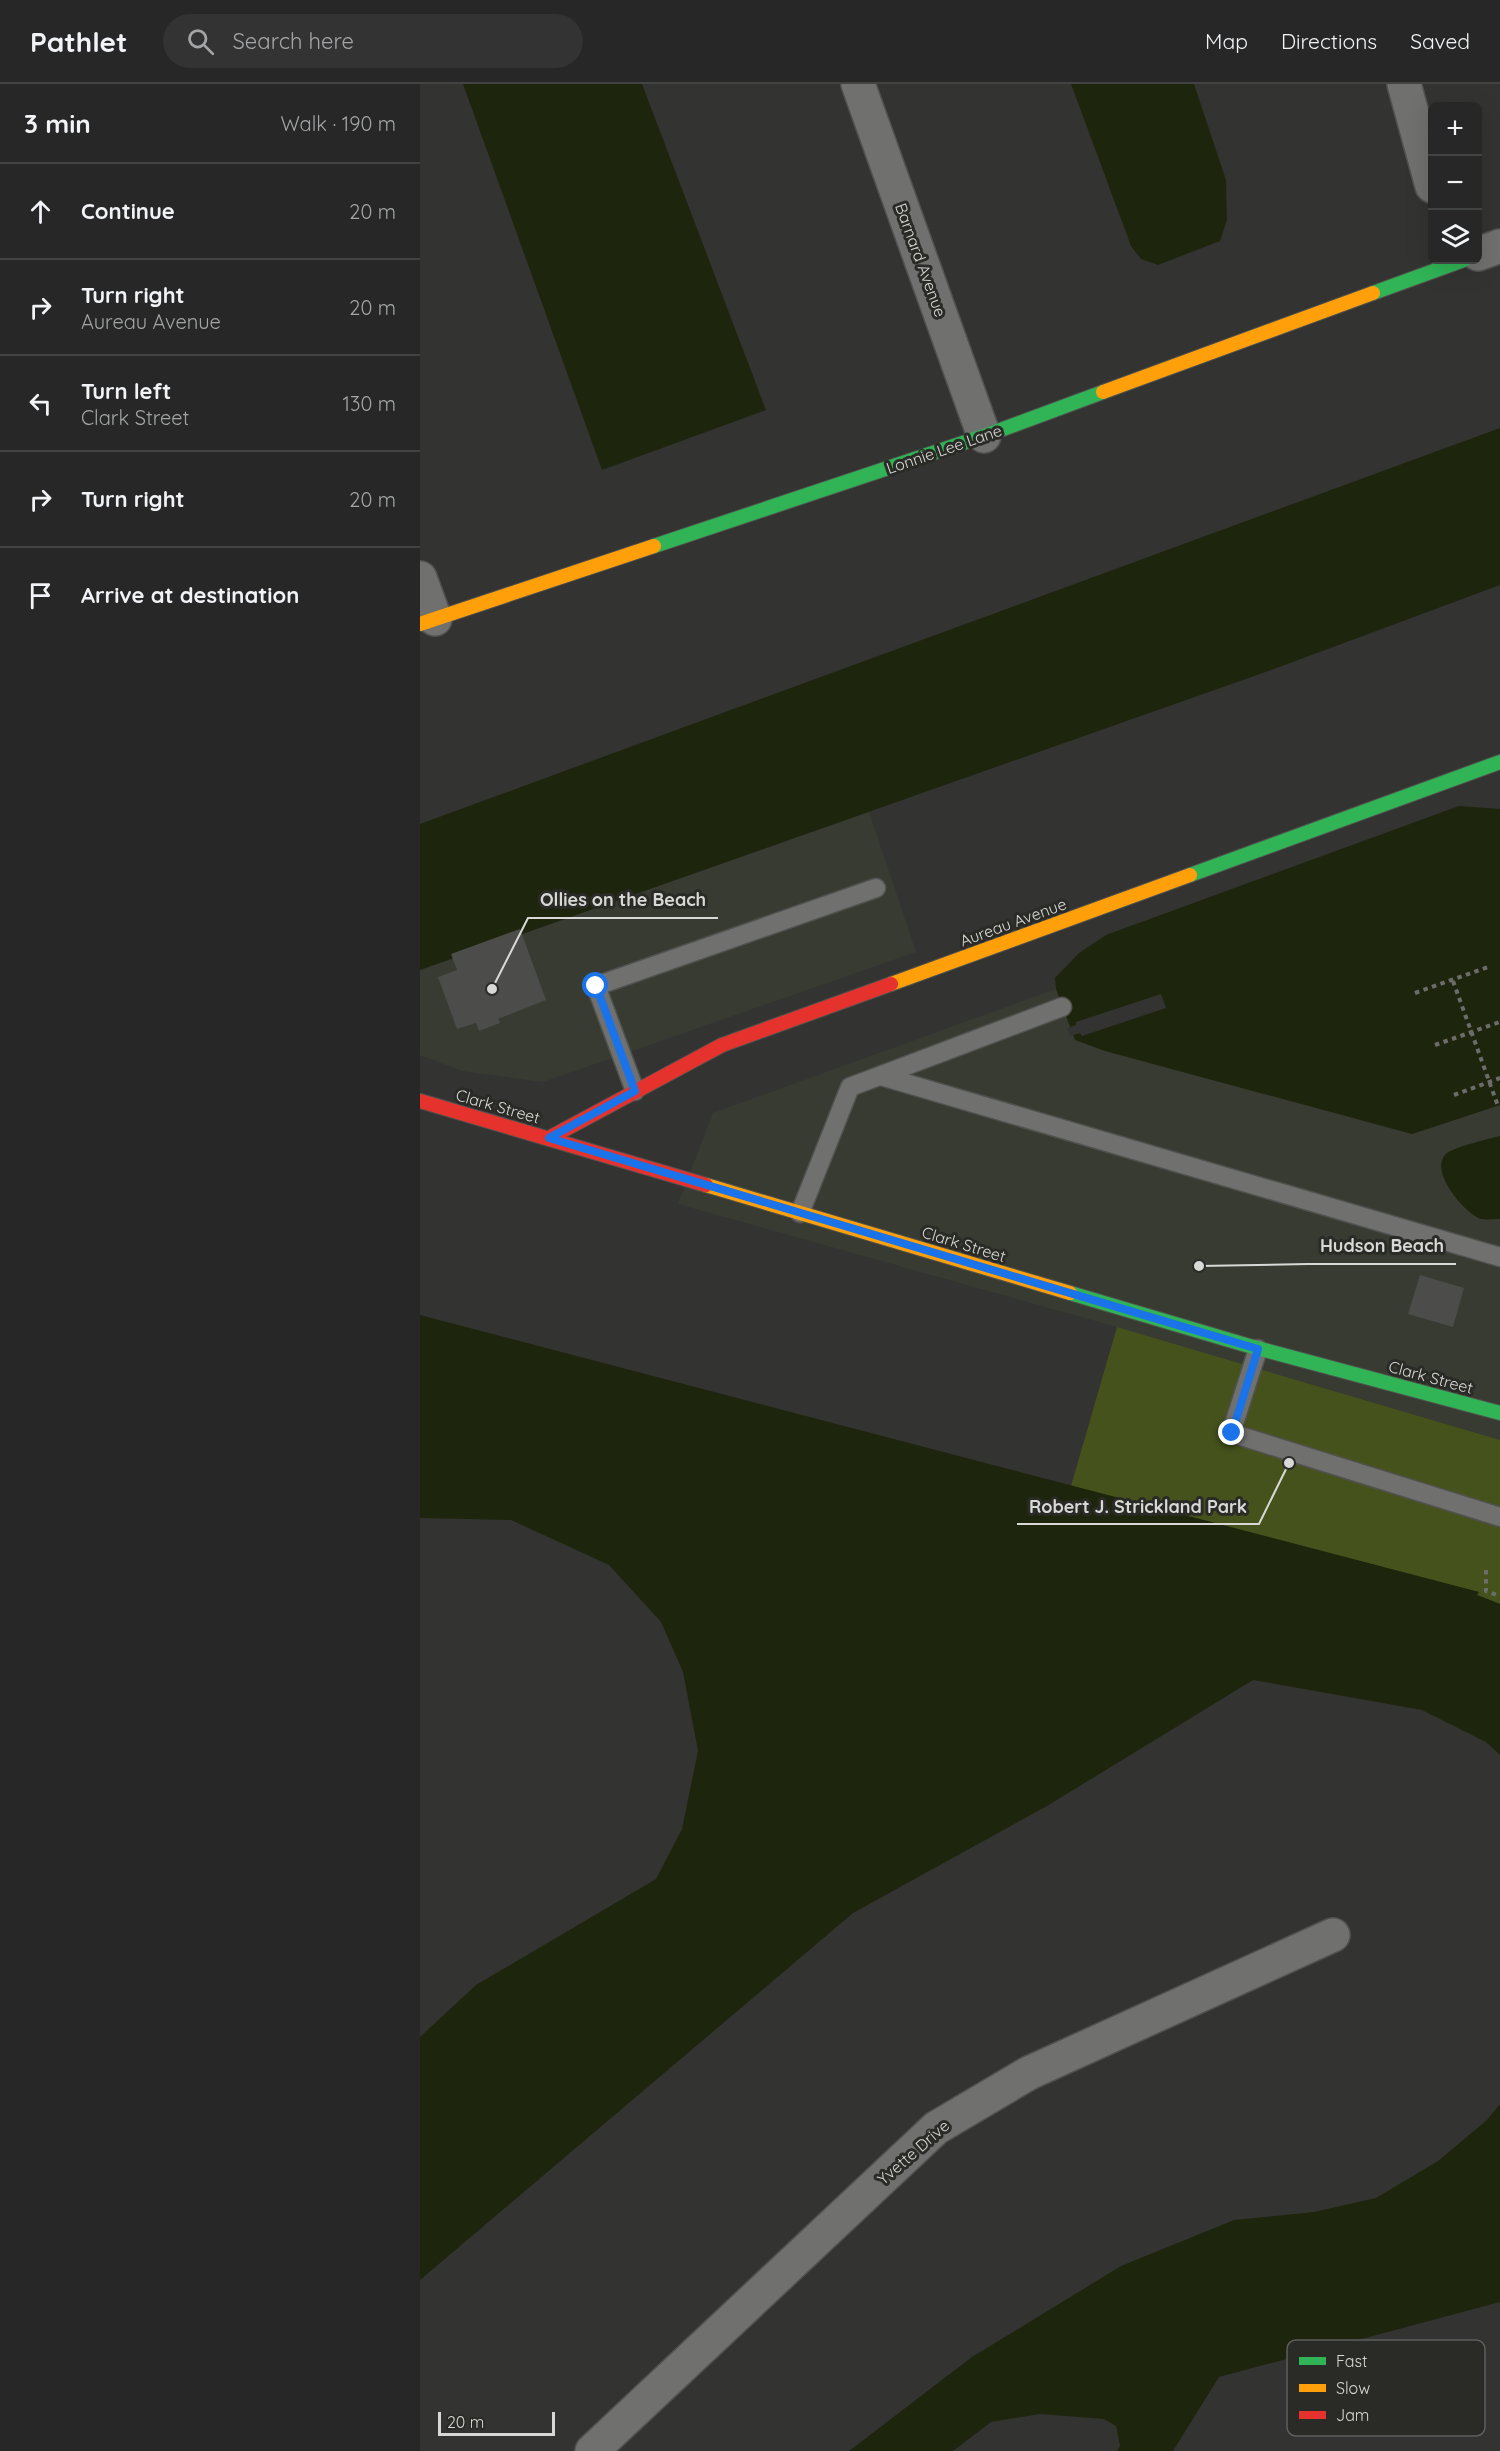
<!DOCTYPE html>
<html lang="en">
<head>
<meta charset="utf-8">
<style>
  :root { --surface:#262726; --page:#323332; --text:#f1f3f6; --muted:#a4a5a7; --line:#424443 }
  body { margin:0; font-family:Quicksand,sans-serif; background:var(--page); color:var(--text) }
  .controls { position:absolute; right:18px; top:18px; display:grid; overflow:hidden; border-radius:9px; box-shadow:0 6px 24px #0002 }
  .controls button { width:54px; height:54px; display:grid; place-items:center; padding:0; border:0; border-bottom:2px solid var(--line); background:var(--surface); color:var(--text); font:30px sans-serif }
  .scale { position:absolute; left:18px; bottom:15px; width:117px; box-sizing:border-box; padding-left:6px; border:3px solid #d8d9d6; border-top:0; font-size:16px; line-height:21px; white-space:nowrap; color:#d8d9d6; -webkit-text-stroke:4px #2a2b27; paint-order:stroke }
  .stop { position:absolute; width:18px; height:18px; margin:-14px; border:4px solid #1a73e8; border-radius:50%; background:#fff }
  .stop.end { background:#1a73e8; border-color:#fff; box-shadow:0 2px 6px #0008 }
  .list { margin:0; padding:0; list-style:none }
  h2 { display:flex; justify-content:space-between; align-items:center; height:78px; margin:0; padding:0 24px; font-size:26px }
  h2 small { font-size:20px; font-weight:400; color:var(--muted) }
  .list li { display:grid; grid-template-columns:39px 1fr auto; gap:18px; align-items:center; box-sizing:border-box; height:96px; padding:0 24px; border-top:2px solid var(--line) }
  .list b { display:block; font-size:22px; white-space:nowrap }
  .list p { margin:0; font-size:20px; white-space:nowrap; color:var(--muted) }
  .list em { font-size:20px; font-style:normal; color:var(--muted) }
  .icon { flex:none; width:33px; height:33px; fill:none; stroke:currentColor; stroke-width:2; stroke-linecap:round; stroke-linejoin:round }
  .map { position:relative; flex:none; width:1080px; height:2367px; overflow:hidden }
  header { display:flex; align-items:center; gap:36px; box-sizing:border-box; height:84px; padding:0 30px; background:var(--surface); border-bottom:2px solid var(--line) }
  header strong { font-size:28px }
  nav { display:flex; gap:33px; margin-inline-start:auto; font-size:21px }
  .search { width:420px; height:54px; background:var(--page); display:flex; align-items:center; gap:15px; box-sizing:border-box; padding:0 21px; border-radius:33px; color:var(--muted); font-size:22px }
  main { display:flex }
  aside { flex:1; background:var(--surface) }
  .map>svg:first-child { display:block }
  .built { fill:#383b32 }
  .green { fill:#45521c }
  .water { fill:#1e250d }
  .pier { fill:#333432 }
  .building { fill:#4c4d4b }
  .lines { fill:none; stroke-linecap:round; stroke-linejoin:round }
  .lane-casing { stroke:#51524f; stroke-width:21 }
  .street-casing { stroke:#51524f; stroke-width:36 }
  .fast-casing { stroke:#51524f; stroke-width:16 }
  .slow-casing { stroke:#51524f; stroke-width:16 }
  .jam-casing { stroke:#51524f; stroke-width:16 }
  .path { stroke:#6c6c6b; stroke-width:4; stroke-dasharray:4.5 4.5; stroke-linecap:butt }
  .lane { stroke:#70716f; stroke-width:18 }
  .street { stroke:#70716f; stroke-width:33 }
  .fast { stroke:#30b455; stroke-width:14 }
  .slow { stroke:#ff9f0a; stroke-width:14 }
  .jam { stroke:#e5322d; stroke-width:14 }
  .route { stroke:#1a73e8; stroke-width:8 }
  .labels { text-anchor:middle; dominant-baseline:central; stroke-width:6; stroke-linejoin:round; paint-order:stroke }
  .street-label { font-size:16px; fill:#d8d9d6; stroke:#2a2b27 }
  .key { fill:#2a2b27; stroke:#5e5f5c; stroke-width:1.5 }
  .key-label { font-size:16px; fill:#d8d9d6 }
  .leader { fill:none; stroke:#d8d9d6; stroke-width:2 }
  .callout-dot { fill:#d8d9d6; stroke:#2a2b27; stroke-width:2 }
  .callout-label { font-size:18px; text-anchor:middle; font-weight:bold; fill:#d8d9d6; stroke:#2a2b27; stroke-width:6; stroke-linejoin:round; paint-order:stroke }
</style>
</head>
<body>
<header>
<strong>Pathlet</strong>
<div class="search"><svg class="icon" aria-label="search" viewBox="0 0 24 24"><circle cx="10" cy="10" r="6"/><path d="M15 15l6 6"/></svg>Search here</div>
<nav><a>Map</a><a>Directions</a><a>Saved</a></nav>
</header>
<main>
<aside>
<h2>3 min<small>Walk · 190 m</small></h2>
<ul class="list">
<li><svg class="icon" aria-label="ahead" viewBox="0 0 24 24"><path d="M12 20V5M6 11l6-6 6 6"/></svg><div><b>Continue</b></div><em>20 m</em></li>
<li><svg class="icon" aria-label="right" viewBox="0 0 24 24"><path d="M7 20v-9h11M14 6l5 5-5 5"/></svg><div><b>Turn right</b><p>Aureau Avenue</p></div><em>20 m</em></li>
<li><svg class="icon" aria-label="left" viewBox="0 0 24 24"><path d="M17 20v-9H6M10 6l-5 5 5 5"/></svg><div><b>Turn left</b><p>Clark Street</p></div><em>130 m</em></li>
<li><svg class="icon" aria-label="right" viewBox="0 0 24 24"><path d="M7 20v-9h11M14 6l5 5-5 5"/></svg><div><b>Turn right</b></div><em>20 m</em></li>
<li><svg class="icon" aria-label="arrive" viewBox="0 0 24 24"><path d="M6 21V4h12l-3 4 3 4H6"/></svg><div><b>Arrive at destination</b></div></li>
</ul>
</aside>
<div class="map">
<svg width="1080" height="2367" viewBox="0 0 1080 2367">
  <rect width="100%" height="100%" fill="#333432"/>
  <g class="built">
    <polygon points="449,728 496,868 123,998 42,987 0,971 0,886"/>
    <polygon points="636,905 655,956 992,1050 1080,1021 1080,1356 697,1243 258,1120 293,1029"/>
  </g>
  <polygon class="green" points="697,1243 1080,1356 1080,1520 1057,1511 1058,1508 651,1402"/>
  <g class="water">
    <polygon points="43,0 222,0 346,326 182,386"/>
    <polygon points="651,0 774,0 806,96 807,136 800,157 738,181 721,175 711,162"/>
    <polygon points="1080,344 1080,501 854,585 0,886 0,740"/>
    <polygon points="1039,722 1080,725 1080,1021 992,1050 685,967 655,956 636,905 635,894 659,869 686,851"/>
    <path d="M 1080,1052 L 1080,1135 C 1074,1135 1067,1136 1061,1135 C 1044,1129 1007,1085 1027,1069 C 1035,1063 1068,1055 1080,1052 Z"/>
    <polygon points="0,1231 1059,1508 1057,1511 1080,1520 1080,1671 1066,1658 1002,1626 833,1596 627,1722 433,1829 0,2196 0,1953 56,1901 236,1795 262,1745 278,1667 263,1588 241,1538 189,1481 91,1436 0,1434"/>
    <polygon points="1080,2020 1080,2218 799,2293 753,2367 697,2367 700,2362 696,2342 684,2335 620,2330 571,2338 533,2367 429,2367 552,2273 701,2182 814,2136 894,2128 956,2114 1018,2077 1067,2036"/>
  </g>
  <polygon class="pier" points="741,910 746,924 662,952 660,949 650,952 647,944 656,941 656,938"/>
  <g class="building">
    <polygon points="100,845 126,916 78,935 80,939 59,947 56,939 37,945 18,893 37,886 31,870"/>
    <polygon points="1000,1191 1044,1204 1033,1243 988,1230"/>
  </g>
  <g class="lines">
    <defs>
      <g id="lane">
        <polyline points="461,992 1080,1173"/>
        <polyline points="215,1007 176,902 456,804"/>
        <polyline points="380,1129 430,1003 642,923"/>
        <polyline points="838,1265 811,1349 1080,1433"/>
      </g>
      <g id="street">
        <polyline points="438,0 564,352"/>
        <polyline points="984,0 1012,102"/>
        <polyline points="1058,170 1080,162"/>
        <polyline points="0,494 15,535"/>
        <polyline points="172,2367 516,2044 609,1989 913,1851"/>
      </g>
      <g id="fast">
        <polyline points="953,209 1044,176"/>
        <polyline points="234,462 564,352 683,308"/>
        <polyline points="770,791 1080,678"/>
        <polyline points="650,1209 826,1261 1080,1329"/>
      </g>
      <g id="slow">
        <polyline points="683,308 953,209"/>
        <polyline points="0,540 234,462"/>
        <polyline points="471,900 770,791"/>
        <polyline points="286,1101 650,1209"/>
      </g>
      <g id="jam">
        <polyline points="0,1017 286,1101"/>
        <polyline points="129,1054 302,961 471,900"/>
      </g>
    </defs>
    <use href="#lane" class="lane-casing"/>
    <use href="#street" class="street-casing"/>
    <use href="#fast" class="fast-casing"/>
    <use href="#slow" class="slow-casing"/>
    <use href="#jam" class="jam-casing"/>
    <g class="path">
      <polyline points="1033,897 1078,1022"/>
      <polyline points="995,909 1071,882"/>
      <polyline points="1015,961 1080,938"/>
      <polyline points="1034,1011 1080,994"/>
      <polyline points="1066,1486 1066,1507 1080,1512"/>
    </g>
    <use href="#lane" class="lane"/>
    <use href="#street" class="street"/>
    <use href="#fast" class="fast"/>
    <use href="#slow" class="slow"/>
    <use href="#jam" class="jam"/>
  </g>
  <g class="lines">
    <polyline class="route" points="176,902 215,1007 129,1054 838,1265 812,1349"/>
  </g>
  <g class="labels">
    <g class="street-label">
      <text transform="translate(501 176) rotate(70)">Barnard Avenue</text>
      <text transform="translate(524 365) rotate(-19)">Lonnie Lee Lane</text>
      <text transform="translate(593 838) rotate(-20)">Aureau Avenue</text>
      <text transform="translate(78 1022) rotate(16)">Clark Street</text>
      <text transform="translate(544 1160) rotate(17)">Clark Street</text>
      <text transform="translate(1011 1293) rotate(15)">Clark Street</text>
      <text transform="translate(493 2068) rotate(-41)">Yvette Drive</text>
    </g>
  </g>
  <rect x="867" y="2256" width="198" height="96" rx="9" class="key"/>
  <rect x="879" y="2273" width="27" height="8" fill="#30b455"/>
  <rect x="879" y="2300" width="27" height="8" fill="#ff9f0a"/>
  <rect x="879" y="2327" width="27" height="8" fill="#e5322d"/>
  <g class="key-label">
    <text x="916" y="2283">Fast</text>
    <text x="916" y="2310">Slow</text>
    <text x="916" y="2337">Jam</text>
  </g>
  <path class="leader" d="M72 905L108 834H298M779 1182L888 1180H1036M869 1379L839 1440H597"/>
  <g class="callout-dot">
    <circle cx="72" cy="905" r="6"/>
    <circle cx="779" cy="1182" r="6"/>
    <circle cx="869" cy="1379" r="6"/>
  </g>
  <g class="callout-label">
    <text x="203" y="822">Ollies on the Beach</text>
    <text x="962" y="1168">Hudson Beach</text>
    <text x="718" y="1429">Robert J. Strickland Park</text>
  </g>
</svg>
<div class="controls">
<button>+</button>
<button>−</button>
<button><svg class="icon" aria-label="layers" viewBox="0 0 24 24"><path d="M12 4l9 5-9 5-9-5zM3 14l9 5 9-5"/></svg></button>
</div>
<div class="scale">20 m</div>
<div class="stop" style="left:176px;top:902px"></div>
<div class="stop end" style="left:812px;top:1349px"></div>
</div>
</main>
</body>
</html>
